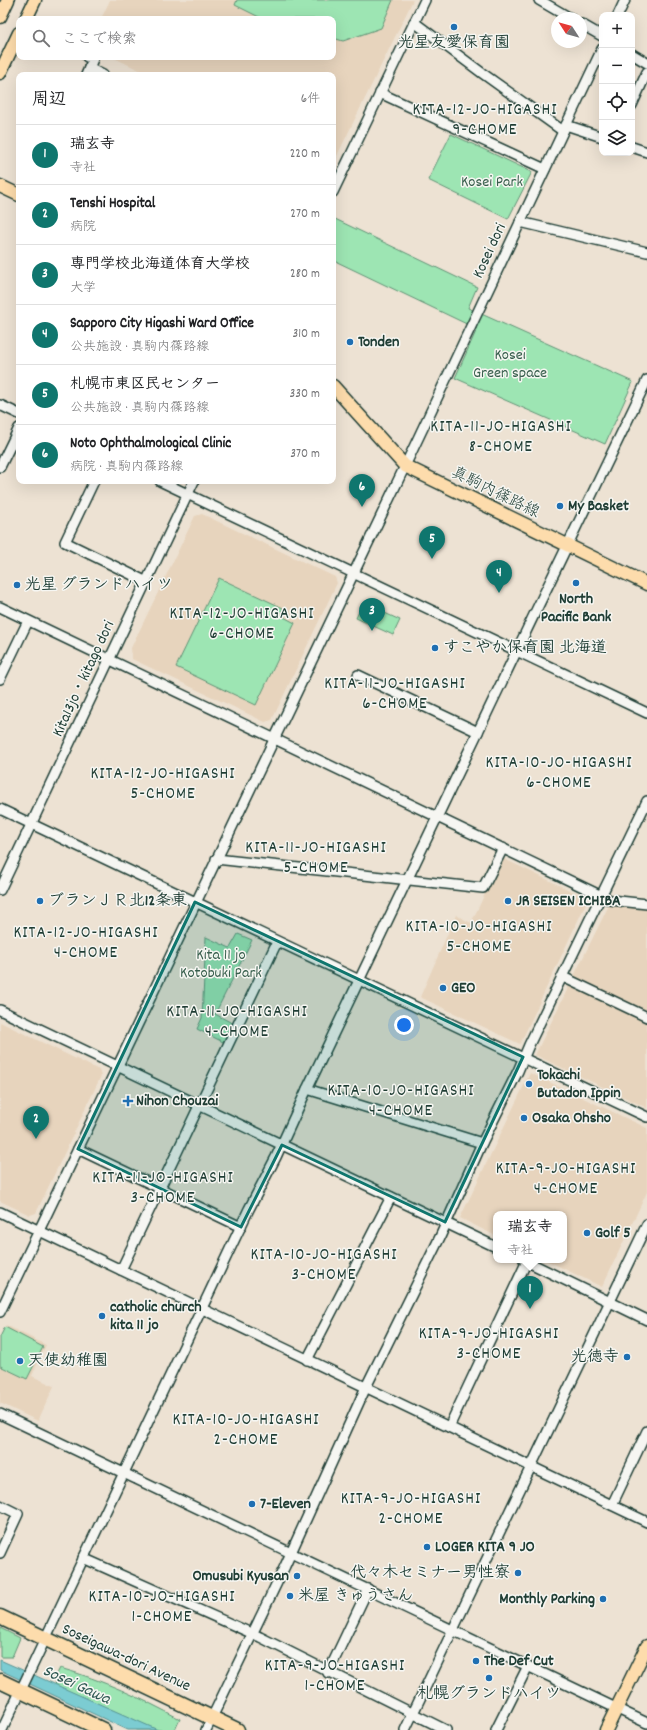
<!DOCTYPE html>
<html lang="ja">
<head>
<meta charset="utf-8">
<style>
  :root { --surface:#fff; --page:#f6f6f6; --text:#202124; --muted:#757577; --line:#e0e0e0; --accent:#0f766e }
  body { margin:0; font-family:Dekko,"Klee One",sans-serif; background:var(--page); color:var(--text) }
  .controls { position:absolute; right:12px; top:12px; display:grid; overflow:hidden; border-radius:8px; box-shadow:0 4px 16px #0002 }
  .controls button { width:36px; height:36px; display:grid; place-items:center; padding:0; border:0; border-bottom:1px solid var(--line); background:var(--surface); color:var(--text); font:20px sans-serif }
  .compass { position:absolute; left:551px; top:12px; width:36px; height:36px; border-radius:50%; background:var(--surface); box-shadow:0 4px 16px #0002; rotate:306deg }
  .you { position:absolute; left:404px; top:1025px; width:14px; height:14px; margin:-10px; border:3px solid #fff; border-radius:50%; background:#1a73e8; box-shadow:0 0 0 6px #1a73e833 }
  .badge { display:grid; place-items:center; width:26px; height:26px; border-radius:50%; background:var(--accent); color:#fff; font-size:13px; font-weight:700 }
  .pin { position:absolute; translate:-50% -33px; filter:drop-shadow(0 1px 2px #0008) }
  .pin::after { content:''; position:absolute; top:21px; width:14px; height:12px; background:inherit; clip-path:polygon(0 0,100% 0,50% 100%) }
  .popup { position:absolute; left:493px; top:1211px; width:74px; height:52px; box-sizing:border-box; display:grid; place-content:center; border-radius:8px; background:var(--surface); filter:drop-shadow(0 1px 3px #0005); font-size:13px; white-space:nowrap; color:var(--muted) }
  .popup b { font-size:15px; color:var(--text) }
  .popup::after { content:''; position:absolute; left:50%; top:100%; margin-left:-8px; border:8px solid transparent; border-top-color:var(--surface) }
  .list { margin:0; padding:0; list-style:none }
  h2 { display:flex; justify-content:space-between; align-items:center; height:52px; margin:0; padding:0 16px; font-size:17px }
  h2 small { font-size:13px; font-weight:400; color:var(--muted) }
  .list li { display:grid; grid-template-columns:26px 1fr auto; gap:12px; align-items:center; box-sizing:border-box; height:60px; padding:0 16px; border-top:1px solid var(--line) }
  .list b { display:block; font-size:15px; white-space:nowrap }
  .list p { margin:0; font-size:13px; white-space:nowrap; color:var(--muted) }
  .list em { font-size:13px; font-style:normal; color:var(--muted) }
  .icon { flex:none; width:22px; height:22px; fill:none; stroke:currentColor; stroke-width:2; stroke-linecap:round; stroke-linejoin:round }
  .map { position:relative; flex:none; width:647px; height:1730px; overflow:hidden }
  .search { position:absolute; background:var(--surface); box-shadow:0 4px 16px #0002; left:16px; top:16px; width:320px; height:44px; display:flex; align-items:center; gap:10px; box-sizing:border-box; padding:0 14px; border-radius:8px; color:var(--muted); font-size:15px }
  .panel { position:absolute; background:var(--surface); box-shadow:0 4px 16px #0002; left:16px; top:72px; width:320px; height:412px; border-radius:8px }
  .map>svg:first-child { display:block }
  .built { fill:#e7d4bd }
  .green { fill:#9de5b3; stroke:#5e9174 }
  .water { fill:#7bccd2; stroke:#569393 }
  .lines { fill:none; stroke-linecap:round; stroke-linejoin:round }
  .minor-casing { stroke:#1f3d34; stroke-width:12 }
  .major-casing { stroke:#1f3d34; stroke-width:15 }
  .highway-casing { stroke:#1f3d34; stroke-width:17 }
  .minor { stroke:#f6f6f2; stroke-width:9 }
  .major { stroke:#fddcac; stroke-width:12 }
  .highway { stroke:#fddcac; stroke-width:14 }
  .marked { fill:#0f766e; fill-opacity:0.2; stroke:#0f766e; stroke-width:3; stroke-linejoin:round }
  .poi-dot { fill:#1f6fb2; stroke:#f6f6f2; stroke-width:1.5 }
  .labels { text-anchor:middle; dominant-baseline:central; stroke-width:3; stroke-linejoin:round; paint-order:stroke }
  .poi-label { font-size:16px; font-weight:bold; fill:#1f3d34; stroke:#f6f6f2; text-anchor:start }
  .park-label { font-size:16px; fill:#385f4d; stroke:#f6f6f2 }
  .street-label { font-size:16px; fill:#1f3d34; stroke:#f6f6f2 }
  .neighbourhood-label { font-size:17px; letter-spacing:1px; fill:#1f3d34; stroke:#f6f6f2 }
  .water-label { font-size:17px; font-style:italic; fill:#315a54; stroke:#f6f6f2 }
</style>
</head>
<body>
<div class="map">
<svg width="647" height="1730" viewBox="0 0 647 1730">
  <rect width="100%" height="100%" fill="#ede2d3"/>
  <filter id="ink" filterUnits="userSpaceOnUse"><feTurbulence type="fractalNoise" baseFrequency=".025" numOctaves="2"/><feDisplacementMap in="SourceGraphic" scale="8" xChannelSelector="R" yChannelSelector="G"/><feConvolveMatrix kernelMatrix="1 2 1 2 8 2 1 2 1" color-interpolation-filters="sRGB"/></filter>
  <g filter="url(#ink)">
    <g class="built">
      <polygon points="110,0 413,0 333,164 333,75 150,75 112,57 333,57 333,19 101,19"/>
      <polygon points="202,514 335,577 337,583 272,720 265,722 132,659 131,648 195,516"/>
      <polygon points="502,858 588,899 520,1044 420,997 456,915 471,923"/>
      <polygon points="610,903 647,908 647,1108 535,1055"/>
      <polygon points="0,1022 99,1070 101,1076 36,1213 30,1215 0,1201"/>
      <polygon points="530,1073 647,1128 647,1192 602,1287 546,1260 564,1260 564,1214 496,1214 496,1236 460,1218"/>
      <polygon points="6,1325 46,1345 32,1376 54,1386 38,1421 0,1403 0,1337"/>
    </g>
    <g class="green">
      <polygon points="237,0 393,0 381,28 343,41 333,38 333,19 263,19 235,5"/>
      <polygon points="451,134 532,172 508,219 428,180"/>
      <polygon points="333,218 477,287 468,308 633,382 605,444 455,378 477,329 333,260"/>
      <polygon points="219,578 283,608 280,615 295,623 256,705 176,667"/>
      <polygon points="363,603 400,620 393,635 356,618"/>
      <polygon points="238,934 252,940 215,1014 232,1023 223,1042 197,1029 202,1018 206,937 230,948"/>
      <polygon points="5,1327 43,1347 27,1379 0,1366 0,1337"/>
      <polygon points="0,1628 20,1638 12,1657 0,1657"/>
      <path d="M 60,1668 C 103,1680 141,1698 180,1719 L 175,1730 L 137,1730 L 56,1687 L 55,1678 Z"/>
    </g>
    <polygon class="water" points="0,1660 158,1730 128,1730 0,1670"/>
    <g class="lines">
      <defs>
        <g id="minor">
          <polyline points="539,0 570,18"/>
          <polyline points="618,15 625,0"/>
          <polyline points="414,22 482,73 563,131"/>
          <polyline points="581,24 602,36"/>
          <polyline points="632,54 647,63"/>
          <polyline points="89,68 103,75"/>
          <polyline points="86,75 93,59 87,57"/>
          <polyline points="380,93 545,169"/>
          <polyline points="632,105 647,72"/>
          <polyline points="566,125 602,137"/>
          <polyline points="632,147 647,152"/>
          <polyline points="333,192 425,0"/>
          <polyline points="520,222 647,252"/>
          <polyline points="0,405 19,414"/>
          <polyline points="0,467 19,428"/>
          <polyline points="94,481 65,542 147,582"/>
          <polyline points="160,481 647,713"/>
          <polyline points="0,607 610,900 647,904"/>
          <polyline points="358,675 478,732"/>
          <polyline points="0,679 28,621"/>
          <polyline points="0,809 647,1117"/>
          <polyline points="216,859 483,888 503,848"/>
          <polyline points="0,890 194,481"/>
          <polyline points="563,977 647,1017"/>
          <polyline points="0,1010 496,1247"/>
          <polyline points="307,1089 482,1143"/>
          <polyline points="78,1149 241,1227"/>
          <polyline points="0,1212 647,1522"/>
          <polyline points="524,1260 647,1320"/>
          <polyline points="121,1270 277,942"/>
          <polyline points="0,1312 405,466 602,49"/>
          <polyline points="307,1360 391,1197"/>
          <polyline points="0,1414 647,1723"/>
          <polyline points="449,1427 527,1261"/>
          <polyline points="0,1505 18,1514 0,1553"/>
          <polyline points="612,1505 647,1431"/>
          <polyline points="83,1558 260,1637 446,1730"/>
          <polyline points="328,1673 368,1589"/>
          <path d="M 2,1730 L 249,1209 L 276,1157 L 307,1089 C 420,853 533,616 647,380"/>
          <polyline points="206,1730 285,1566 366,1387 440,1237 482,1143 518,1071 529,1045 647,801"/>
          <polyline points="405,1730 647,1224"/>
          <polyline points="496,1730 528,1666"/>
        </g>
        <g id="major">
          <polyline points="0,17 8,0"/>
          <polyline points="26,19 35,0"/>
          <polyline points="0,73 19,33"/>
          <polyline points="0,186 19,195"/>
          <polyline points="333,386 405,466 647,584"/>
          <polyline points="606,1730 647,1646"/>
        </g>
        <g id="highway">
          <polyline points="0,1617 237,1730"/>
          <polyline points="0,1681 103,1730"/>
        </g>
      </defs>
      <use href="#minor" class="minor-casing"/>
      <use href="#major" class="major-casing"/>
      <use href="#highway" class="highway-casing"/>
      <use href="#minor" class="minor"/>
      <use href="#major" class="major"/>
      <use href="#highway" class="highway"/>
    </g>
  </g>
  <path class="marked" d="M 195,902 L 523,1057 L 445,1222 L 282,1145 L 241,1227 L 78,1149 Z"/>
  <g class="poi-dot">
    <circle cx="454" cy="27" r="4"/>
    <circle cx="350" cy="342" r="4"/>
    <circle cx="560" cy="506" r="4"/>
    <circle cx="576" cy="583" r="4"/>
    <circle cx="17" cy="585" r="4"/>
    <circle cx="435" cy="648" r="4"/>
    <circle cx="40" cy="901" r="4"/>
    <circle cx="508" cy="901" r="4"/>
    <circle cx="443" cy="988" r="4"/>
    <circle cx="529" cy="1084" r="4"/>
    <path d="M126 1095h4v4h4v4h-4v4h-4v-4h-4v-4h4z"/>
    <circle cx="524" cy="1118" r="4"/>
    <circle cx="587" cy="1233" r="4"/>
    <circle cx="102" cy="1316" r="4"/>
    <circle cx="627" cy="1357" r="4"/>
    <circle cx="20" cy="1361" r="4"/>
    <circle cx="252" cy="1504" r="4"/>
    <circle cx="427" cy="1547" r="4"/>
    <circle cx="518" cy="1573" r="4"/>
    <circle cx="297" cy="1576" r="4"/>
    <circle cx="290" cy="1596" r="4"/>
    <circle cx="603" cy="1599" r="4"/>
    <circle cx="476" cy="1661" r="4"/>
    <circle cx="489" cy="1678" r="4"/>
  </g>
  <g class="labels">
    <g class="poi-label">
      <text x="454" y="43" text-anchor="middle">光星友愛保育園</text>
      <text x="358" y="342">Tonden</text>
      <text x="568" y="506">My Basket</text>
      <text x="25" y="585">光星 グランドハイツ</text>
      <text x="576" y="599" text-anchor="middle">North<tspan x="576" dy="18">Pacific Bank</tspan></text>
      <text x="443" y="648">すこやか保育園 北海道</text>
      <text x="48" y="901">ブランＪＲ北12条東</text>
      <text x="516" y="901">JR SEISEN ICHIBA</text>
      <text x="451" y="988">GEO</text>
      <text x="537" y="1075">Tokachi<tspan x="537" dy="18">Butadon Ippin</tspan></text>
      <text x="136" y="1101">Nihon Chouzai</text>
      <text x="532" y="1118">Osaka Ohsho</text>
      <text x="595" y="1233">Golf 5</text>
      <text x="110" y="1307">catholic church<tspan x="110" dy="18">kita 11 jo</tspan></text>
      <text x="619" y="1357" text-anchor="end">光徳寺</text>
      <text x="28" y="1361">天使幼稚園</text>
      <text x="260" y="1504">7-Eleven</text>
      <text x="435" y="1547">LOGER KITA 9 JO</text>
      <text x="510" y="1573" text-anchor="end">代々木セミナー男性寮</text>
      <text x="289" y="1576" text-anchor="end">Omusubi Kyusan</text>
      <text x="298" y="1596">米屋 きゅうさん</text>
      <text x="595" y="1599" text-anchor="end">Monthly Parking</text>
      <text x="484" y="1661">The Def Cut</text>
      <text x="489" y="1694" text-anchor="middle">札幌グランドハイツ</text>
    </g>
    <g class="park-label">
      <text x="492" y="182">Kosei Park</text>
      <text x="510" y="355">Kosei<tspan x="510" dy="18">Green space</tspan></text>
      <text x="221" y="955">Kita 11 jo<tspan x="221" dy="18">Kotobuki Park</tspan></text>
    </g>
    <g class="street-label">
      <text transform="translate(490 251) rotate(-65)">Kosei dori</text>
      <text transform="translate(495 493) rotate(26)">真駒内篠路線</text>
      <text transform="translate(84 679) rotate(-65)">Kita13jo・kitago dori</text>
      <text transform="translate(126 1658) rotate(25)">Soseigawa-dori Avenue</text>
    </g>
    <g class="neighbourhood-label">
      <text x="485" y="111">KITA-12-JO-HIGASHI<tspan x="485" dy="20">9-CHOME</tspan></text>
      <text x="501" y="428">KITA-11-JO-HIGASHI<tspan x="501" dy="20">8-CHOME</tspan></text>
      <text x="242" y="615">KITA-12-JO-HIGASHI<tspan x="242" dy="20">6-CHOME</tspan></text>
      <text x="395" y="685">KITA-11-JO-HIGASHI<tspan x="395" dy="20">6-CHOME</tspan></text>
      <text x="559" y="764">KITA-10-JO-HIGASHI<tspan x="559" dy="20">6-CHOME</tspan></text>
      <text x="163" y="775">KITA-12-JO-HIGASHI<tspan x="163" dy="20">5-CHOME</tspan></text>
      <text x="316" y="849">KITA-11-JO-HIGASHI<tspan x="316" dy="20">5-CHOME</tspan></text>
      <text x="479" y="928">KITA-10-JO-HIGASHI<tspan x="479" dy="20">5-CHOME</tspan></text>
      <text x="86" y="934">KITA-12-JO-HIGASHI<tspan x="86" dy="20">4-CHOME</tspan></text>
      <text x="237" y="1013">KITA-11-JO-HIGASHI<tspan x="237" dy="20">4-CHOME</tspan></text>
      <text x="401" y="1092">KITA-10-JO-HIGASHI<tspan x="401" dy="20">4-CHOME</tspan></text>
      <text x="566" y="1170">KITA-9-JO-HIGASHI<tspan x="566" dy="20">4-CHOME</tspan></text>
      <text x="163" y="1179">KITA-11-JO-HIGASHI<tspan x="163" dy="20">3-CHOME</tspan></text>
      <text x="324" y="1256">KITA-10-JO-HIGASHI<tspan x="324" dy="20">3-CHOME</tspan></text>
      <text x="489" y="1335">KITA-9-JO-HIGASHI<tspan x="489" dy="20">3-CHOME</tspan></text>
      <text x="246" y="1421">KITA-10-JO-HIGASHI<tspan x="246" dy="20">2-CHOME</tspan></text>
      <text x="411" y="1500">KITA-9-JO-HIGASHI<tspan x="411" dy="20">2-CHOME</tspan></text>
      <text x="162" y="1598">KITA-10-JO-HIGASHI<tspan x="162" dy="20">1-CHOME</tspan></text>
      <text x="335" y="1667">KITA-9-JO-HIGASHI<tspan x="335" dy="20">1-CHOME</tspan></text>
    </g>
    <g class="water-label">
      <text transform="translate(76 1686) rotate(25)">Sosei Gawa</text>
    </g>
  </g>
</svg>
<div class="controls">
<button>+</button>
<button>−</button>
<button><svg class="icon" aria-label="locate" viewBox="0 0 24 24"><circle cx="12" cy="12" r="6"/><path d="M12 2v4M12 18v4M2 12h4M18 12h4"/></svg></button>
<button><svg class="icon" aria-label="layers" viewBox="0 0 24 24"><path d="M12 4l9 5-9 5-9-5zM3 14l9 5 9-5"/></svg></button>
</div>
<svg class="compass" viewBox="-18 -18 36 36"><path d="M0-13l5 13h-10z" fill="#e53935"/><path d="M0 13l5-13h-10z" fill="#757577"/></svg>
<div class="you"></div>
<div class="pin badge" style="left:530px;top:1309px">1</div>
<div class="popup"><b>瑞玄寺</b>寺社</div>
<div class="pin badge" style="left:36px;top:1139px">2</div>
<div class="pin badge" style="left:372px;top:631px">3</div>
<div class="pin badge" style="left:499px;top:593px">4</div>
<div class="pin badge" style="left:432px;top:559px">5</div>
<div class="pin badge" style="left:362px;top:507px">6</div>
<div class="search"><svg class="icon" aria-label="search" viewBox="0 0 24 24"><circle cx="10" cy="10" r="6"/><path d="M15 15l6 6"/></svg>ここで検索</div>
<section class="panel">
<h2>周辺<small>6件</small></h2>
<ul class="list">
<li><span class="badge">1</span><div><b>瑞玄寺</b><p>寺社</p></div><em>220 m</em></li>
<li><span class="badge">2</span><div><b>Tenshi Hospital</b><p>病院</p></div><em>270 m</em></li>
<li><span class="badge">3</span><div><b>専門学校北海道体育大学校</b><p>大学</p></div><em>280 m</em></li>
<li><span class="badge">4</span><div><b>Sapporo City Higashi Ward Office</b><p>公共施設 · 真駒内篠路線</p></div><em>310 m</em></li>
<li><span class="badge">5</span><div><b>札幌市東区民センター</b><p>公共施設 · 真駒内篠路線</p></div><em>330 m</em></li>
<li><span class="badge">6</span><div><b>Noto Ophthalmological Clinic</b><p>病院 · 真駒内篠路線</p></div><em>370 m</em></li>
</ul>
</section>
</div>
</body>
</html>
